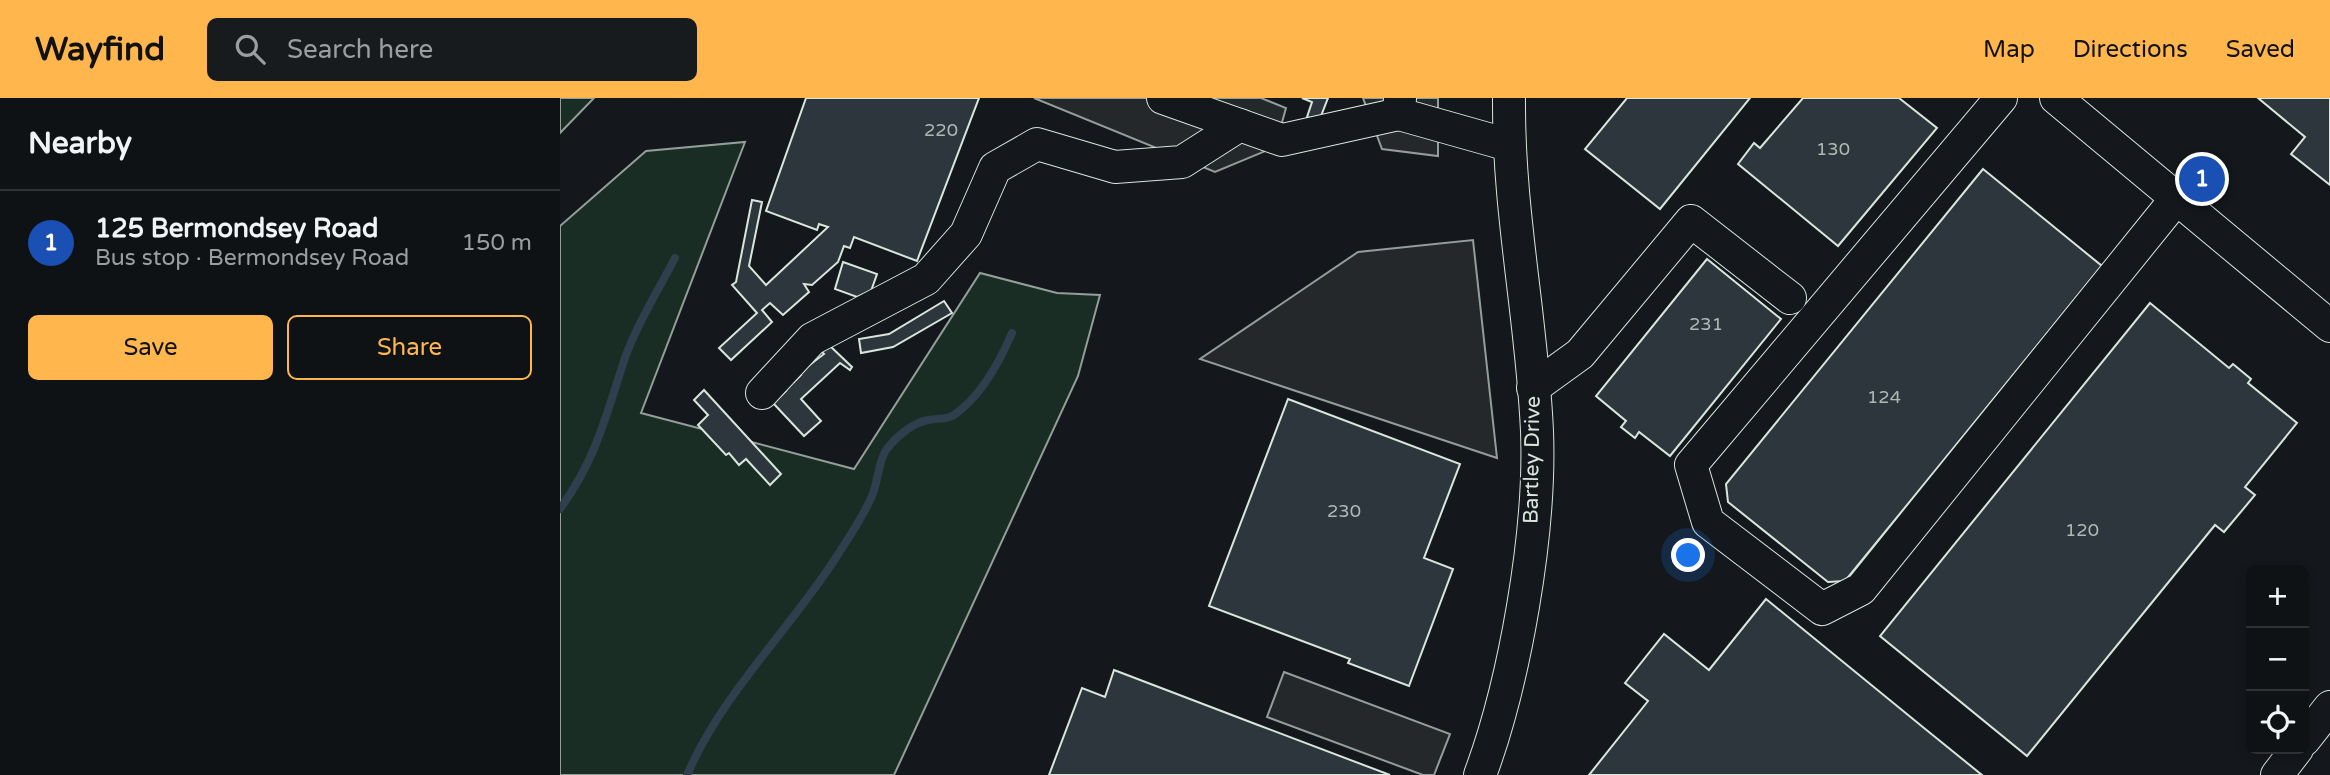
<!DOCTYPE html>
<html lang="en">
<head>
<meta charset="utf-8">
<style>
  :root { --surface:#0f1215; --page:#181b1e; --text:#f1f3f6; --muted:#9b9ea0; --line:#2f3234; --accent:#ffb74d }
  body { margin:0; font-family:"Varela Round",sans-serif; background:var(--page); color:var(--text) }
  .controls { position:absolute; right:21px; bottom:21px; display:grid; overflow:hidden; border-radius:10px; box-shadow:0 4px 10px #0003 }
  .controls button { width:63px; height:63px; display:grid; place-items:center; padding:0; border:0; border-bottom:2px solid var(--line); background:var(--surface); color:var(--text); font:35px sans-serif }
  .you { position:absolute; left:1129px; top:458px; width:24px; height:24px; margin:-18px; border:5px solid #fff; border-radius:50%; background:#1a73e8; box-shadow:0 0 0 10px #1a73e833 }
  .badge { display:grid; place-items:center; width:46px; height:46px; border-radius:50%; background:var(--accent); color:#fff; font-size:23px; font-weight:700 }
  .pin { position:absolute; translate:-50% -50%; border:4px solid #fff; box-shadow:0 2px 7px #0006 }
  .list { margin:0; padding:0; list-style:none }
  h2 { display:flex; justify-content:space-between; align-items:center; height:91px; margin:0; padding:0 28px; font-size:30px }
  h2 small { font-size:23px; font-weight:400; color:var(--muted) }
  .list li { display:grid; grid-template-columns:46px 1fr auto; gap:21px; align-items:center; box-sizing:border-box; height:105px; padding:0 28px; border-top:2px solid var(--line) }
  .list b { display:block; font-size:26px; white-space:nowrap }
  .list p { margin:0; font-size:23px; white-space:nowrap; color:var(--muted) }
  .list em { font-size:23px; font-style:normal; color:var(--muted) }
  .actions { display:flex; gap:14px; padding:21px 28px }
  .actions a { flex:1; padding:16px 0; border:2px solid var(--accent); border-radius:10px; text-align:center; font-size:24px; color:var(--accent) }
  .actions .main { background:var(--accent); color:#111 }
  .icon { flex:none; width:38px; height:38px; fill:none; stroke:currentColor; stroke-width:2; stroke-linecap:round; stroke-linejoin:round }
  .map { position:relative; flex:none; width:1770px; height:677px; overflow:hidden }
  header { display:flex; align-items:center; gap:42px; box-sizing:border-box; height:98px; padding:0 35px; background:var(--accent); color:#111 }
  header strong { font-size:33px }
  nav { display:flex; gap:38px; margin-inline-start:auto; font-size:24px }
  .search { width:490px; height:63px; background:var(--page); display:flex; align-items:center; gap:18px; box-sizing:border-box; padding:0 24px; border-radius:10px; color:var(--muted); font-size:26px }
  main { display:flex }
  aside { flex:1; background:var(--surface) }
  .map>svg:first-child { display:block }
  .green { fill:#1a2d24; stroke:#939e99; stroke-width:2 }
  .parking { fill:#24282b; stroke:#939e99; stroke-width:2 }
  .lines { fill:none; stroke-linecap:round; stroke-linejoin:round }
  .stream { stroke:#2f3f4d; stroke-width:8 }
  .building { fill:#2c363c; stroke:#d8e6dc; stroke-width:2 }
  .minor-casing { stroke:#d8e6dc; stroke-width:34 }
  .minor { stroke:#14181c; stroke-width:32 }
  .labels { text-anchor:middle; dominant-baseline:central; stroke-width:5; stroke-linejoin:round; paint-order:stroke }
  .number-label { font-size:18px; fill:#adbab4 }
  .street-label { font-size:21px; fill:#d8e6dc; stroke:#14181c }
</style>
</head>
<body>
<header>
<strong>Wayfind</strong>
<div class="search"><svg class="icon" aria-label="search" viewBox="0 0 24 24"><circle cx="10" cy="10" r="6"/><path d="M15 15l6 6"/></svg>Search here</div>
<nav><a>Map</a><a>Directions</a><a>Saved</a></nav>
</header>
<main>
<aside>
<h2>Nearby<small></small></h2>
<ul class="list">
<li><span class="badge" style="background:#1a4fb4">1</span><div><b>125 Bermondsey Road</b><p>Bus stop · Bermondsey Road</p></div><em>150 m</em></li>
</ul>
<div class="actions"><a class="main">Save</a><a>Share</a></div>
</aside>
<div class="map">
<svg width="1770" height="677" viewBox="0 0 1770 677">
  <rect width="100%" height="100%" fill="#14181c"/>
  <g class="green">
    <polygon points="0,0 34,0 0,35"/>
    <polygon points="185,44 81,315 294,371 420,175 497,195 540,197 518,278 334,677 0,677 0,128 86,53"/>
  </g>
  <g class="parking">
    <polygon points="474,0 701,0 726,10 715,49 655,74"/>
    <polygon points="803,0 878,0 878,58 822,51"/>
    <polygon points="913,142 937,360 640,261 798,154"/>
    <polygon points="724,574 890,636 874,677 863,677 707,619"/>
  </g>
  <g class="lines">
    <g class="stream">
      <path d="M 0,411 C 38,358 46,316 66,257 C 78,224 99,191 115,160"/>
      <path d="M 127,677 C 163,594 229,533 277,458 C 289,439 303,419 312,398 C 318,384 318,365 326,352 C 336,339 352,325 368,322 C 377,320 387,322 394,317 C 420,299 440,263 452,235"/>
    </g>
  </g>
  <g class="building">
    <polygon points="246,0 419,0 357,163 294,139 290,150 284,148 278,164 252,187 244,186 249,194 223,217 210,205 202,212 212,224 171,262 159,250 197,215 172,187 176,184 192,102 202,104 189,168 206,187 268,129 259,126 257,132 206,113"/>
    <polygon points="742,0 768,0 759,23 747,19 752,4"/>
    <polygon points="1067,0 1190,0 1100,111 1025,51"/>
    <polygon points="1243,0 1339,0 1377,30 1278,148 1178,66 1194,45 1200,50"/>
    <polygon points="1698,0 1770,0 1770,87 1731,56 1745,39"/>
    <polygon points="1423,71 1542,168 1285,483 1268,484 1168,404 1166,386"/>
    <polygon points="1147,161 1221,221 1110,358 1079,334 1075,340 1061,329 1066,323 1036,298"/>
    <polygon points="283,164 317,176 311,193 297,199 275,191"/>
    <polygon points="384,203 392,215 333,249 301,255 299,241 329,236"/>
    <polygon points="1590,205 1669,270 1673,266 1691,281 1688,285 1737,325 1685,389 1695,397 1664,434 1655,427 1467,658 1320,538"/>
    <polygon points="269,247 292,269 290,272 280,265 241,301 261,323 244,338 213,305 226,293 232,281 234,284 241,277 239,275 264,256 262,254"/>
    <polygon points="144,292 221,376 210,387 186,361 179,367 169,355 166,357 138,327 148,317 134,302"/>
    <polygon points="728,301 900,366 864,460 893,471 849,588 788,565 790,561 649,508"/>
    <polygon points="1206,501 1364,630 1422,677 1029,677 1088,603 1065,585 1104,536 1149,572"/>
    <polygon points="554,572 698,627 830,677 489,677 522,590 545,599"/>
  </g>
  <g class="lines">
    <defs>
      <g id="minor">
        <polyline points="603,0 722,42 839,16"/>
        <polyline points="840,0 839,16 949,47"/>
        <polyline points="1441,0 1131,367 1148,424 1262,511 1301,491 1616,101"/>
        <polyline points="1496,0 1770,228"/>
        <polyline points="973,290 1020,256 1131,123 1230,200"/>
        <polyline points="202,295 252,241 366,181 406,136 435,70 477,46 555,69 622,64 680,27"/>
        <polyline points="1744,642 1770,609"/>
        <path d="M 920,677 C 955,583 981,434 977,333 C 972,221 948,114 949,0"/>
        <polyline points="1717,677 1737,651"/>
      </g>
    </defs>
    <use href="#minor" class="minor-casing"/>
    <use href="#minor" class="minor"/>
  </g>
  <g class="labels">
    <g class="number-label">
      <text x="381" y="32">220</text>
      <text x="1273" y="51">130</text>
      <text x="1146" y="226">231</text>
      <text x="1324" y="299">124</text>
      <text x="784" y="413">230</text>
      <text x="1522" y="432">120</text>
    </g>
    <g class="street-label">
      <text transform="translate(972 362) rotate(-89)">Bartley Drive</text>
    </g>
  </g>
</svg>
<div class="controls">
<button>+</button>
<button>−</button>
<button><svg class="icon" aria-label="locate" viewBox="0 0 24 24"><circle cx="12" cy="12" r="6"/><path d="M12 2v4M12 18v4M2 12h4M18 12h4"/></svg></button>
</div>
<div class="you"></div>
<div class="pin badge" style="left:1642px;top:81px;background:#1a4fb4">1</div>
</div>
</main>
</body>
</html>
